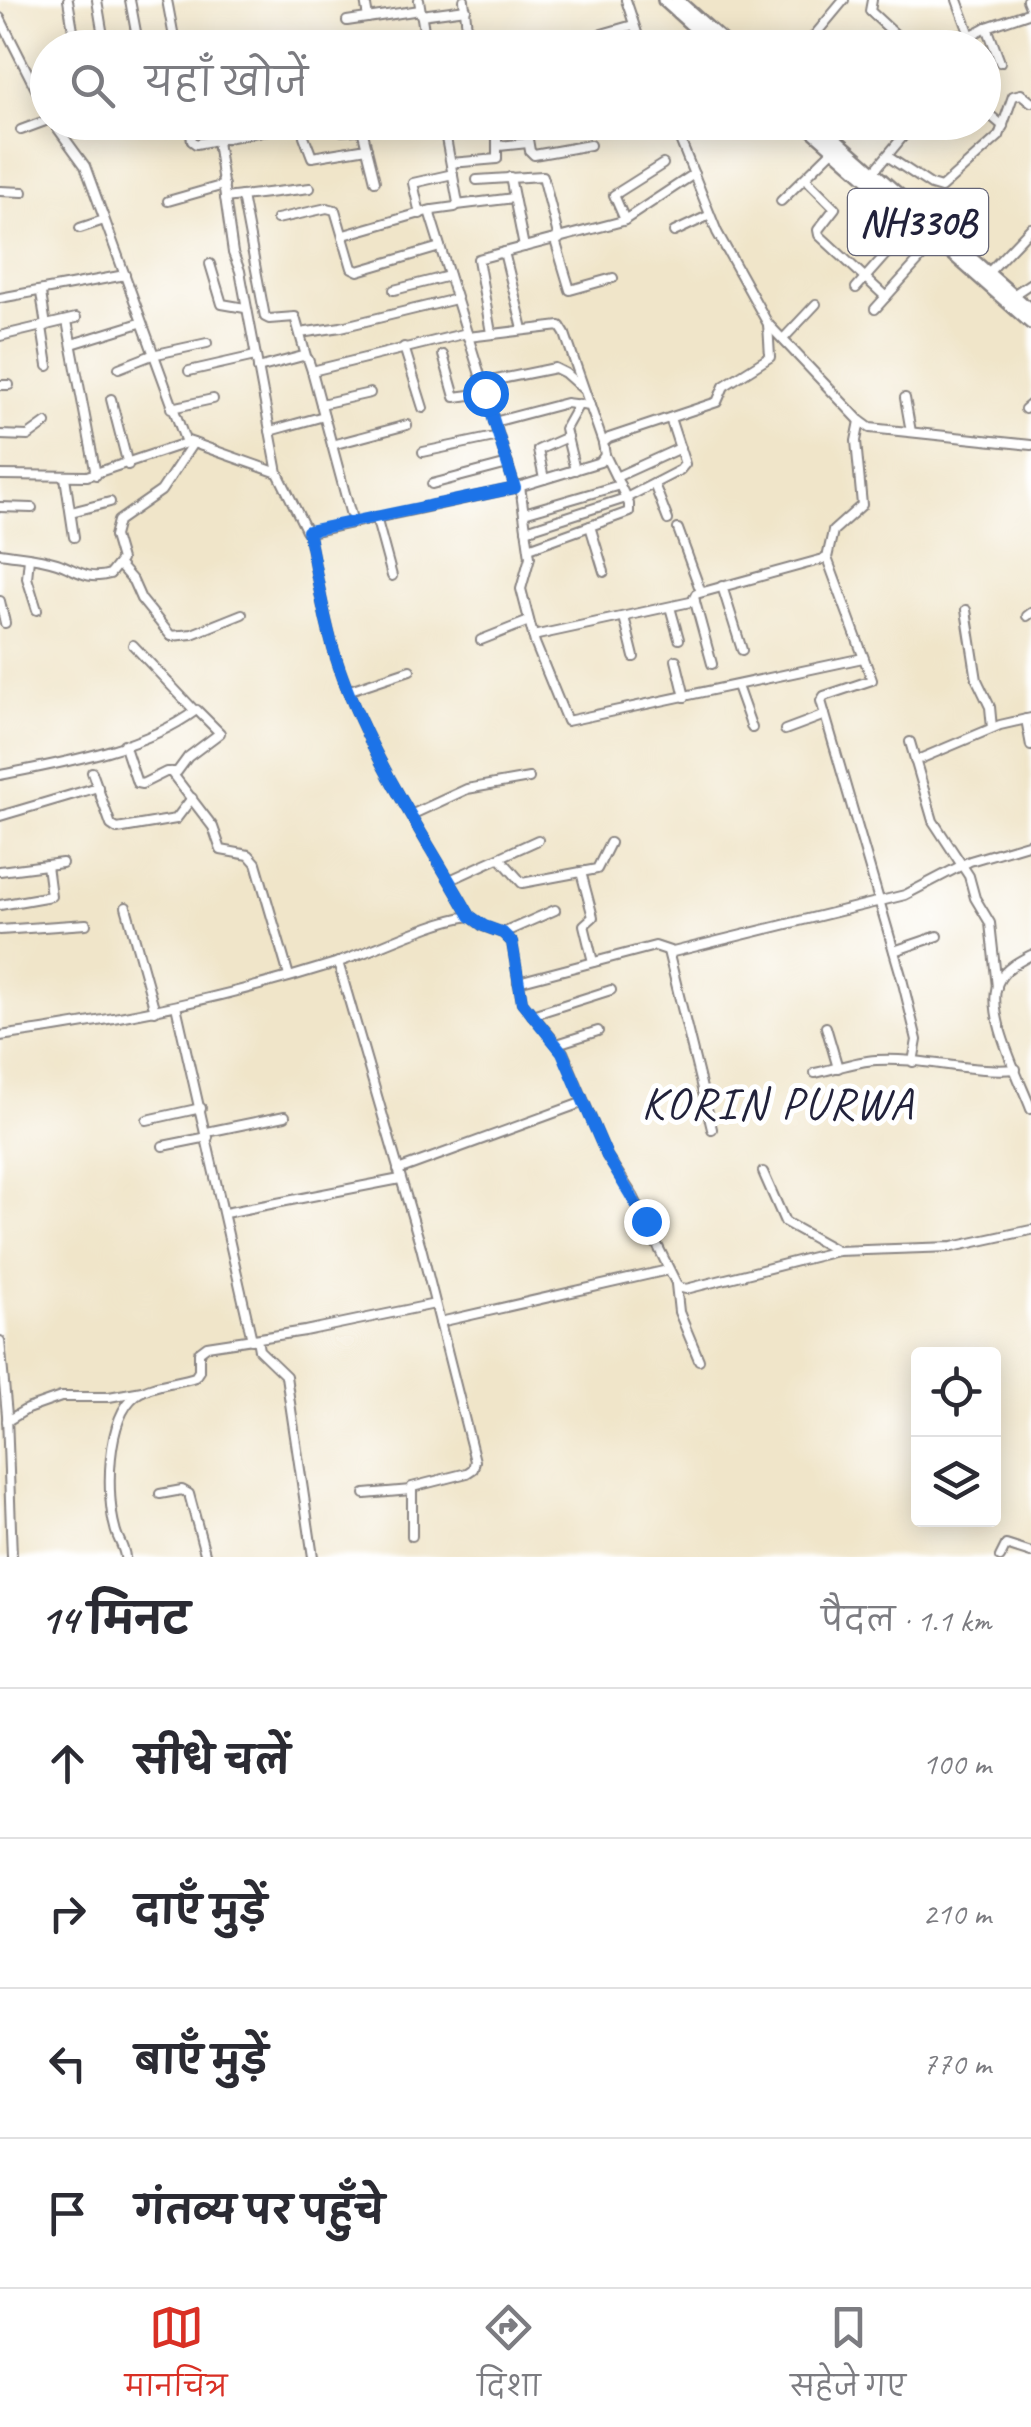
<!DOCTYPE html>
<html lang="hi">
<head>
<meta charset="utf-8">
<style>
  :root { --surface:#fff; --page:#f7f7f7; --text:#2b2b33; --muted:#7c7c81; --line:#e1e1e2; --accent:#d93025 }
  body { margin:0; font-family:Caveat,"Playpen Sans Deva",sans-serif; background:var(--page); color:var(--text) }
  .controls { position:absolute; right:30px; bottom:30px; display:grid; overflow:hidden; border-radius:10px; box-shadow:0 5px 25px #0003 }
  .controls button { width:90px; height:90px; display:grid; place-items:center; padding:0; border:0; border-bottom:2px solid var(--line); background:var(--surface); color:var(--text); font:50px sans-serif }
  .stop { position:absolute; width:30px; height:30px; margin:-22px; border:8px solid #1a73e8; border-radius:50%; background:#fff }
  .stop.end { background:#1a73e8; border-color:#fff; box-shadow:0 2px 10px #0008 }
  .list { margin:0; padding:0; list-style:none }
  h2 { display:flex; justify-content:space-between; align-items:center; height:130px; margin:0; padding:0 40px; font-size:42px }
  h2 small { font-size:32px; font-weight:400; color:var(--muted) }
  .list li { display:grid; grid-template-columns:65px 1fr auto; gap:30px; align-items:center; box-sizing:border-box; height:150px; padding:0 40px; border-top:2px solid var(--line) }
  .list b { display:block; font-size:38px; white-space:nowrap }
  .list em { font-size:32px; font-style:normal; color:var(--muted) }
  .icon { flex:none; width:55px; height:55px; fill:none; stroke:currentColor; stroke-width:2; stroke-linecap:round; stroke-linejoin:round }
  .map { position:relative; flex:none; width:1031px; height:1557px; overflow:hidden }
  .search { position:absolute; background:var(--surface); box-shadow:0 5px 25px #0003; left:30px; right:30px; top:30px; height:110px; display:flex; align-items:center; gap:25px; box-sizing:border-box; padding:0 35px; border-radius:55px; color:var(--muted); font-size:38px }
  .sheet { height:730px; background:var(--surface) }
  nav { display:flex; justify-content:space-around; align-items:center; box-sizing:border-box; height:140px; border-top:2px solid var(--line); background:var(--surface); font-size:28px; color:var(--muted) }
  nav a { display:grid; justify-items:center; gap:5px }
  nav .on { color:var(--accent) }
  .map>svg:first-child { display:block }
  .lines { fill:none; stroke-linecap:round; stroke-linejoin:round }
  .minor-casing { stroke:#898482; stroke-width:12 }
  .trunk-casing { stroke:#898482; stroke-width:16 }
  .minor { stroke:#fff; stroke-width:8 }
  .trunk { stroke:#fff; stroke-width:11 }
  .route { stroke:#1a73e8; stroke-width:12 }
  .labels { text-anchor:middle; dominant-baseline:central; stroke-width:10; stroke-linejoin:round; paint-order:stroke }
  .shield { fill:#fff; stroke:#646476; stroke-width:2.5 }
  .shield-label { font-size:38px; font-weight:bold; fill:#22223b }
  .quarter-label { font-size:45px; letter-spacing:2.5px; fill:#22223b; stroke:#fff }
</style>
</head>
<body>
<div class="map">
<svg width="1031" height="1557" viewBox="0 0 1031 1557">
  <rect width="100%" height="100%" fill="#fff"/>
  <filter id="ink" filterUnits="userSpaceOnUse"><feTurbulence type="fractalNoise" baseFrequency=".01" numOctaves="2"/><feDisplacementMap in="SourceGraphic" scale="20" xChannelSelector="R" yChannelSelector="G"/><feConvolveMatrix kernelMatrix="1 2 1 2 8 2 1 2 1" color-interpolation-filters="sRGB"/></filter>
  <filter id="wash" filterUnits="userSpaceOnUse"><feTurbulence type="fractalNoise" baseFrequency=".0048" numOctaves="4" result="noise"/><feDisplacementMap in="SourceGraphic" scale="40" xChannelSelector="R" yChannelSelector="G"/><feGaussianBlur stdDeviation="2.25" result="paint"/><feColorMatrix in="noise" values="0 0 0 0 0 0 0 0 0 0 0 0 0 0 0 0 0 1.4 0 .05"/><feComposite in="paint" operator="in"/></filter>
  <g filter="url(#wash)">
    <rect width="100%" height="100%" fill="#f0e5c9"/>
  </g>
  <g filter="url(#ink)">
    <g class="lines">
      <defs>
        <g id="minor">
          <polyline points="68,0 76,48"/>
          <polyline points="97,0 105,48"/>
          <polyline points="130,0 139,48"/>
          <polyline points="167,0 176,48"/>
          <polyline points="365,0 368,18"/>
          <polyline points="419,0 427,48"/>
          <polyline points="626,0 642,48"/>
          <polyline points="872,0 870,11 910,48"/>
          <polyline points="957,0 970,35"/>
          <polyline points="1027,0 1031,10"/>
          <polyline points="421,15 466,9"/>
          <polyline points="0,18 48,113"/>
          <polyline points="347,21 420,10"/>
          <polyline points="987,27 1000,62"/>
          <polyline points="425,39 467,29 464,0"/>
          <polyline points="553,48 633,25"/>
          <polyline points="804,48 844,0"/>
          <polyline points="946,48 987,27 1031,12"/>
          <polyline points="984,110 1003,126"/>
          <polyline points="53,122 85,166 185,440 278,473 306,530 310,532 515,488"/>
          <polyline points="189,122 192,141 196,144 283,127 285,122"/>
          <polyline points="443,122 458,203 455,207 433,210 430,214 467,333"/>
          <polyline points="525,122 530,151 534,155 590,145"/>
          <polyline points="673,122 717,232 768,324 859,420 870,428 1031,445"/>
          <polyline points="362,129 375,181"/>
          <polyline points="21,130 48,120"/>
          <polyline points="342,131 443,123"/>
          <polyline points="446,135 493,128 497,131 497,159 451,163"/>
          <polyline points="304,136 312,157 367,148"/>
          <polyline points="217,141 233,253 240,271 278,473"/>
          <polyline points="499,146 528,143"/>
          <polyline points="887,156 931,185 941,188 999,136 1013,96 1021,94 1031,102"/>
          <polyline points="871,175 915,122"/>
          <polyline points="510,177 524,247"/>
          <polyline points="805,178 835,208 818,230 819,235 886,297"/>
          <polyline points="477,180 543,176 559,239"/>
          <polyline points="0,191 23,192"/>
          <polyline points="242,196 265,317 269,319 295,317 306,356"/>
          <polyline points="225,198 310,188"/>
          <polyline points="168,201 224,185"/>
          <polyline points="781,201 834,149"/>
          <polyline points="457,205 514,198"/>
          <polyline points="420,214 413,183 453,174"/>
          <polyline points="277,219 327,208 335,210 352,268 358,271 440,247"/>
          <polyline points="625,220 614,195 663,164"/>
          <polyline points="80,228 104,220"/>
          <polyline points="674,232 710,215"/>
          <polyline points="344,235 431,210"/>
          <polyline points="555,240 570,290 613,278"/>
          <polyline points="504,252 523,329"/>
          <polyline points="210,264 222,304 245,308"/>
          <polyline points="989,272 1031,228"/>
          <polyline points="856,288 916,220"/>
          <polyline points="394,290 449,276"/>
          <polyline points="41,293 46,326"/>
          <polyline points="1013,295 1031,283"/>
          <polyline points="0,298 125,275"/>
          <polyline points="875,309 938,239"/>
          <polyline points="67,321 96,475"/>
          <polyline points="42,327 48,366"/>
          <polyline points="300,333 341,327 456,299"/>
          <polyline points="491,333 478,259 623,221 694,174"/>
          <polyline points="0,336 76,318"/>
          <polyline points="468,337 560,326 565,334 603,443"/>
          <polyline points="783,339 816,304"/>
          <polyline points="72,344 140,323"/>
          <polyline points="404,347 423,408"/>
          <polyline points="443,355 455,397 485,393"/>
          <polyline points="119,368 152,355 207,343"/>
          <polyline points="258,368 303,356 308,359 312,371 467,333 515,488 600,462 605,455 603,443 609,438 717,402 724,386 770,357 768,324"/>
          <polyline points="189,371 255,356"/>
          <polyline points="312,371 353,523"/>
          <polyline points="481,383 555,368 565,373 583,389"/>
          <polyline points="0,385 9,385"/>
          <polyline points="905,398 911,432"/>
          <polyline points="111,399 128,465"/>
          <polyline points="321,404 370,393"/>
          <polyline points="171,408 213,399"/>
          <polyline points="1025,409 1031,404"/>
          <polyline points="860,421 856,441 862,505 833,531 827,558 872,680 824,696 821,701 902,979 917,1040 913,1062"/>
          <polyline points="494,422 566,403 590,406"/>
          <polyline points="270,431 324,416"/>
          <polyline points="0,435 28,436 46,423"/>
          <polyline points="332,445 407,425"/>
          <polyline points="423,452 499,436"/>
          <polyline points="575,470 565,429 579,404"/>
          <polyline points="0,475 87,476 189,442"/>
          <polyline points="65,477 74,537"/>
          <polyline points="616,477 680,448"/>
          <polyline points="544,479 538,450 567,437"/>
          <polyline points="432,484 508,464"/>
          <polyline points="654,484 668,520"/>
          <polyline points="520,486 530,557 521,589 535,643 567,721 863,658"/>
          <polyline points="0,507 32,508"/>
          <polyline points="71,512 110,502"/>
          <polyline points="524,513 620,485"/>
          <polyline points="376,517 392,576"/>
          <polyline points="590,526 604,572"/>
          <polyline points="678,529 701,592"/>
          <polyline points="526,530 626,498 680,470 685,464 670,418"/>
          <path d="M 308,531 C 317,573 323,618 336,658 C 366,751 423,833 470,916"/>
          <polyline points="529,548 629,512 629,504 605,455"/>
          <path d="M 0,553 C 18,556 39,557 57,563 C 77,570 87,581 110,574 L 121,560 L 114,536 L 118,521 L 161,491 L 193,443"/>
          <polyline points="29,558 27,578 37,610"/>
          <polyline points="119,565 133,581 141,599 171,636 192,634 242,614"/>
          <polyline points="722,586 742,650"/>
          <polyline points="0,601 5,623"/>
          <polyline points="670,607 679,639"/>
          <polyline points="966,610 977,680 990,707 992,728"/>
          <polyline points="1027,616 1031,613"/>
          <polyline points="624,617 634,657"/>
          <polyline points="533,636 695,601"/>
          <polyline points="481,640 529,621"/>
          <polyline points="676,660 685,697"/>
          <polyline points="712,664 694,598 696,594 827,558"/>
          <polyline points="737,686 752,728"/>
          <polyline points="350,690 410,670"/>
          <polyline points="1026,719 1031,746"/>
          <polyline points="785,730 825,715"/>
          <polyline points="910,742 933,821 969,876 975,898 990,923 997,987"/>
          <polyline points="124,744 137,783 142,784 166,772 177,772 188,757 220,733 197,710"/>
          <polyline points="915,761 1000,725 1031,718"/>
          <polyline points="92,772 111,825 117,829 176,819 192,798"/>
          <polyline points="171,772 213,827 221,850 249,855 256,863 289,976"/>
          <path d="M 0,775 C 62,763 144,749 195,711 L 133,645"/>
          <polyline points="413,814 467,789 529,778"/>
          <polyline points="0,816 98,787"/>
          <polyline points="500,858 522,883 597,869 610,843"/>
          <polyline points="0,871 62,863"/>
          <polyline points="581,872 593,917 584,925 593,962"/>
          <polyline points="450,880 538,840"/>
          <polyline points="0,905 51,896 47,865"/>
          <polyline points="126,907 155,1011"/>
          <polyline points="0,930 86,924"/>
          <polyline points="503,933 555,910"/>
          <polyline points="668,951 712,1129"/>
          <polyline points="894,951 938,936"/>
          <path d="M 1031,955 C 1020,961 1007,967 1000,979 C 982,1007 1020,1080 1031,1109"/>
          <polyline points="338,962 421,1247 475,1461 473,1469 467,1473 412,1487 412,1536"/>
          <polyline points="518,982 655,946 673,952 905,895 970,861 1031,843"/>
          <polyline points="176,1006 252,1340"/>
          <polyline points="532,1015 611,990"/>
          <polyline points="826,1027 838,1068"/>
          <path d="M 0,1036 C 115,1021 229,997 339,962 C 378,949 432,921 470,916 L 483,926 L 503,933 L 512,942 L 522,1002 L 563,1052 L 607,1156 L 633,1196 L 678,1287 L 686,1289 L 837,1251 L 952,1247 L 1031,1230"/>
          <polyline points="557,1044 598,1031"/>
          <path d="M 815,1073 C 835,1069 856,1061 876,1060 C 923,1057 969,1073 1016,1069"/>
          <polyline points="147,1120 201,1108"/>
          <polyline points="207,1132 285,1116"/>
          <polyline points="163,1146 208,1137"/>
          <polyline points="398,1170 584,1102"/>
          <polyline points="763,1172 785,1222 837,1251"/>
          <polyline points="225,1213 400,1179"/>
          <polyline points="676,1284 679,1312 699,1360"/>
          <polyline points="440,1322 668,1270"/>
          <polyline points="257,1339 259,1350 286,1376 313,1557"/>
          <polyline points="0,1341 7,1415 12,1557"/>
          <polyline points="7,1421 27,1409 61,1397 109,1397 142,1391"/>
          <polyline points="160,1494 182,1490 189,1494 206,1557"/>
          <polyline points="365,1494 411,1490"/>
          <path d="M 125,1557 C 124,1546 117,1539 115,1528 C 106,1496 106,1418 136,1395 C 151,1384 177,1383 195,1377 L 199,1371 L 199,1352 L 207,1346 L 305,1331 L 435,1304"/>
          <polyline points="1000,1557 1006,1545 1031,1553"/>
        </g>
        <g id="trunk">
          <polyline points="664,0 717,48"/>
          <polyline points="677,0 731,48"/>
          <polyline points="803,122 1031,323"/>
          <polyline points="816,122 1031,311"/>
        </g>
      </defs>
      <use href="#minor" class="minor-casing"/>
      <use href="#trunk" class="trunk-casing"/>
      <use href="#minor" class="minor"/>
      <use href="#trunk" class="trunk"/>
    </g>
  </g>
  <g class="lines" filter="url(#ink)">
    <path class="route" d="M 485,393 L 515,488 L 308,531 C 317,573 323,618 336,658 C 366,751 423,833 470,916 L 484,926 L 503,933 L 512,942 L 522,1002 L 562,1052 L 607,1156 L 646,1221"/>
  </g>
  <g class="labels">
    <rect class="shield" x="848" y="189" width="140" height="66" rx="8"/>
    <g class="shield-label">
      <text x="918" y="222">NH330B</text>
    </g>
    <g class="quarter-label">
      <text x="778" y="1103">KORIN PURWA</text>
    </g>
  </g>
</svg>
<div class="controls">
<button><svg class="icon" aria-label="locate" viewBox="0 0 24 24"><circle cx="12" cy="12" r="6"/><path d="M12 2v4M12 18v4M2 12h4M18 12h4"/></svg></button>
<button><svg class="icon" aria-label="layers" viewBox="0 0 24 24"><path d="M12 4l9 5-9 5-9-5zM3 14l9 5 9-5"/></svg></button>
</div>
<div class="stop" style="left:485px;top:393px"></div>
<div class="stop end" style="left:646px;top:1221px"></div>
<div class="search"><svg class="icon" aria-label="search" viewBox="0 0 24 24"><circle cx="10" cy="10" r="6"/><path d="M15 15l6 6"/></svg>यहाँ खोजें</div>
</div>
<section class="sheet">
<h2>14 मिनट<small>पैदल · 1.1 km</small></h2>
<ul class="list">
<li><svg class="icon" aria-label="ahead" viewBox="0 0 24 24"><path d="M12 20V5M6 11l6-6 6 6"/></svg><div><b>सीधे चलें</b></div><em>100 m</em></li>
<li><svg class="icon" aria-label="right" viewBox="0 0 24 24"><path d="M7 20v-9h11M14 6l5 5-5 5"/></svg><div><b>दाएँ मुड़ें</b></div><em>210 m</em></li>
<li><svg class="icon" aria-label="left" viewBox="0 0 24 24"><path d="M17 20v-9H6M10 6l-5 5 5 5"/></svg><div><b>बाएँ मुड़ें</b></div><em>770 m</em></li>
<li><svg class="icon" aria-label="arrive" viewBox="0 0 24 24"><path d="M6 21V4h12l-3 4 3 4H6"/></svg><div><b>गंतव्य पर पहुँचे</b></div></li>
</ul>
</section>
<nav>
<a class="on"><svg class="icon" aria-label="map" viewBox="0 0 24 24"><path d="M3 6l6-2 6 2 6-2v14l-6 2-6-2-6 2zM9 4v14M15 6v14"/></svg>मानचित्र</a>
<a><svg class="icon" aria-label="directions" viewBox="0 0 24 24"><path d="M12 3l9 9-9 9-9-9zM9 14v-3h6M13 9l2 2-2 2"/></svg>दिशा</a>
<a><svg class="icon" aria-label="saved" viewBox="0 0 24 24"><path d="M7 4h10v16l-5-4-5 4z"/></svg>सहेजे गए</a>
</nav>
</body>
</html>
